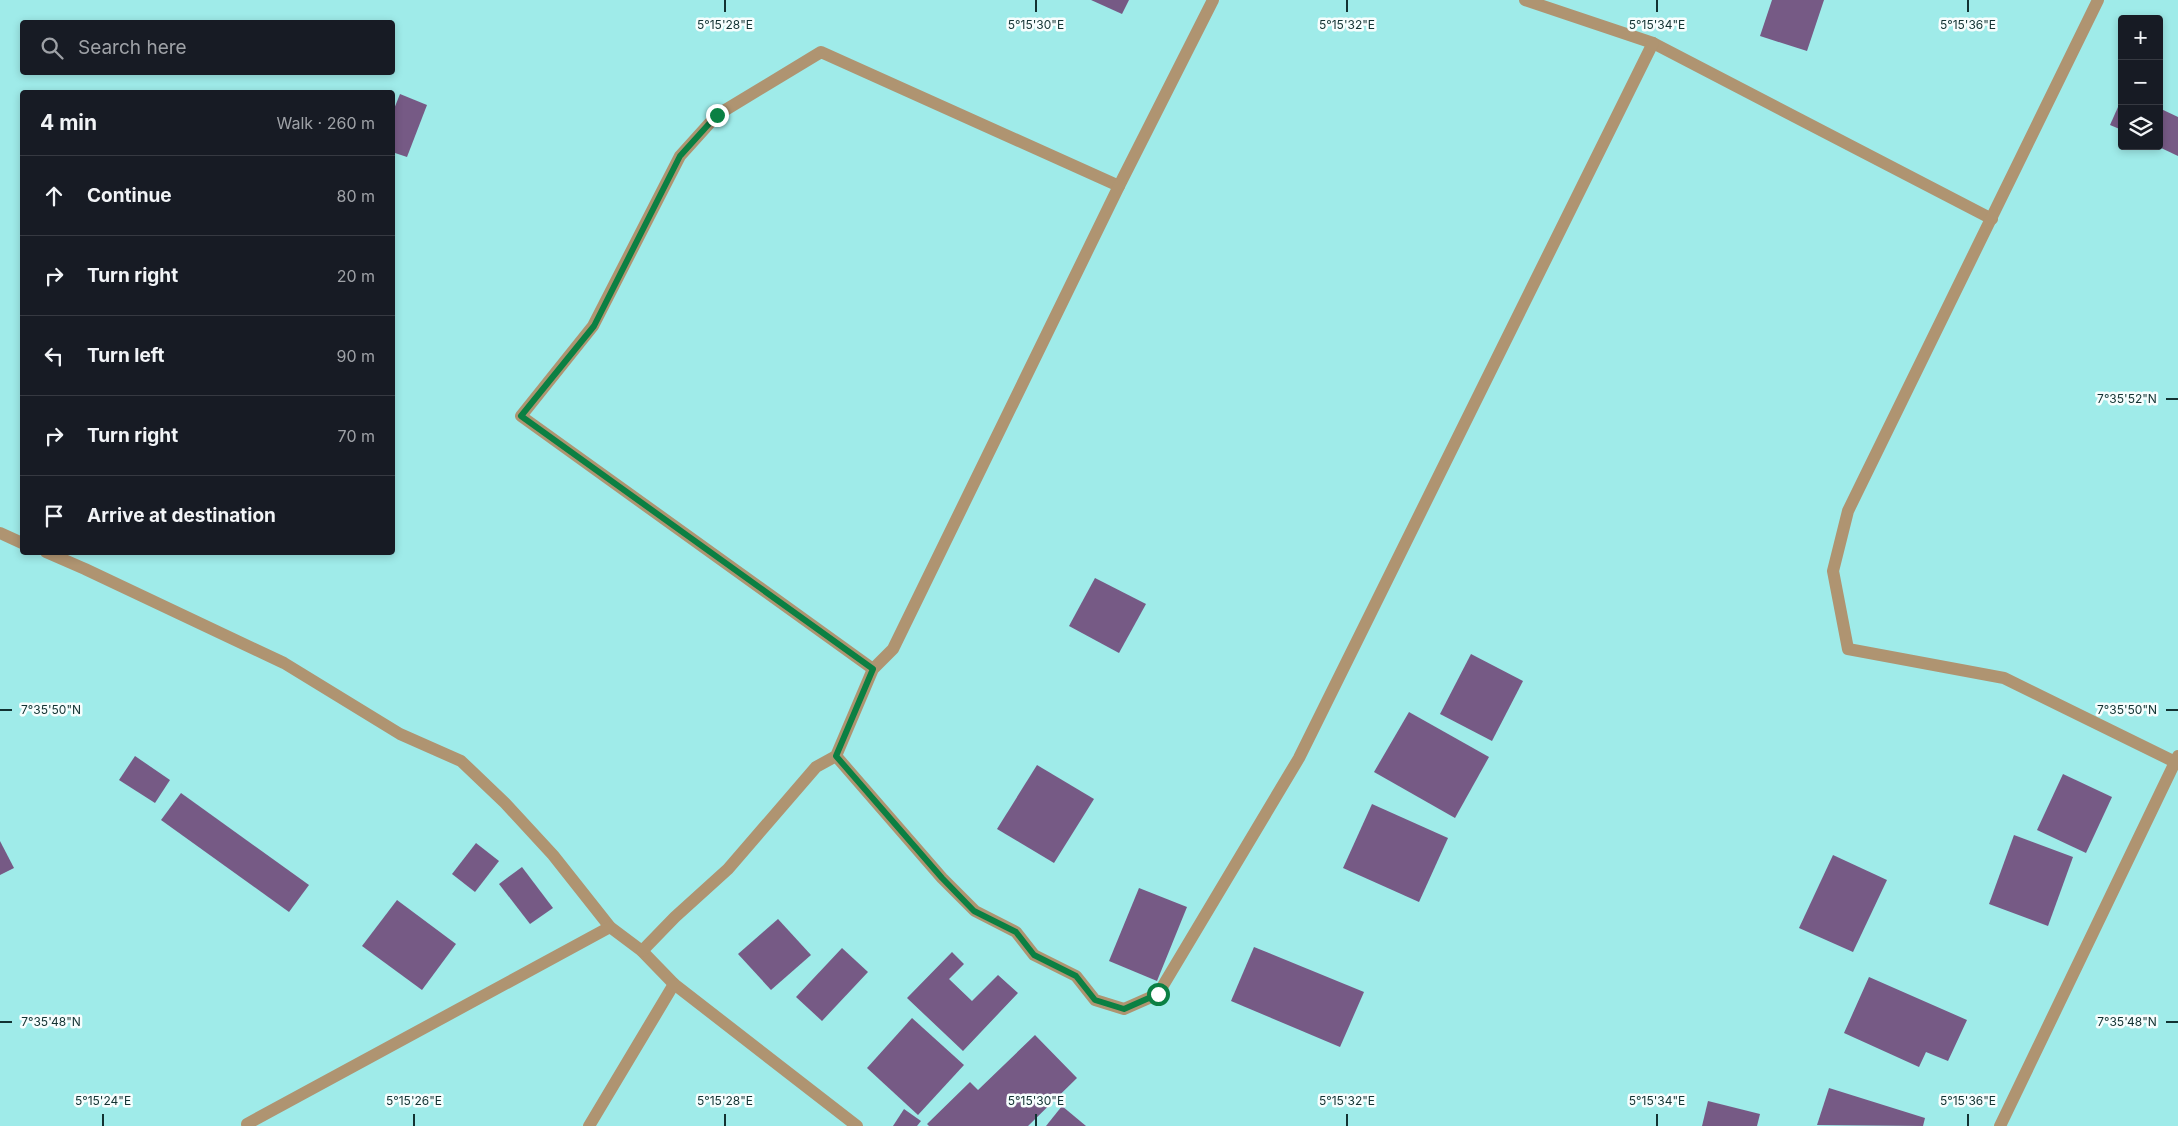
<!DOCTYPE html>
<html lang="en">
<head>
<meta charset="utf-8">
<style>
  :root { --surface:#171b24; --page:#242831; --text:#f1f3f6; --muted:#9ea1a6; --line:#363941 }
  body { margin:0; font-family:Inter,sans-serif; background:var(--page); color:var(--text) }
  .controls { position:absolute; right:15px; top:15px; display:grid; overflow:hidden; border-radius:5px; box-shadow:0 2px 8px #0003 }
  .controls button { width:45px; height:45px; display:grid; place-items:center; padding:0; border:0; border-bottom:1px solid var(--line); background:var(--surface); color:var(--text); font:25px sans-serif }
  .stop { position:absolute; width:15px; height:15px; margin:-11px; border:4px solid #0b8043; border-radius:50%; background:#fff }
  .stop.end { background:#0b8043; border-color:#fff; box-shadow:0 1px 5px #0008 }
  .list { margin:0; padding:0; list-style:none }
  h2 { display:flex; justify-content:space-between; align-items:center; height:65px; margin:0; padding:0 20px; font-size:21px }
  h2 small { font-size:16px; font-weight:400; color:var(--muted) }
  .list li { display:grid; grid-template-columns:32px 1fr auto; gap:15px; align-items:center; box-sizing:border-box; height:80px; padding:0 20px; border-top:1px solid var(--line) }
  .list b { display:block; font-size:19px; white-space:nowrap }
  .list em { font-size:16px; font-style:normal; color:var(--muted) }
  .icon { flex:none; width:28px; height:28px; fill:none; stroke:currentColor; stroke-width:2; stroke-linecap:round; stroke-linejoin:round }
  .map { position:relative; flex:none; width:2178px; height:1126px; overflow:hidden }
  .search { position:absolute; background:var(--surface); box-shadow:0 2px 8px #0003; left:20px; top:20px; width:375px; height:55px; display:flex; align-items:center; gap:12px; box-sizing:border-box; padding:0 18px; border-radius:5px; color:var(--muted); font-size:19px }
  .panel { position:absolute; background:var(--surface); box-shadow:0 2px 8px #0003; left:20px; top:90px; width:375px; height:465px; border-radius:5px }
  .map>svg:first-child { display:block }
  .building { fill:#765a85 }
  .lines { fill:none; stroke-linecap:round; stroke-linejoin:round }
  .street { stroke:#af9471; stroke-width:12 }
  .route { stroke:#0b8043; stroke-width:6 }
  .ticks { fill:none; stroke:#123232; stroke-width:2 }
  .ticks-label { font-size:12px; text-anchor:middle; fill:#123232; stroke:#f6fdfd; stroke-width:5; stroke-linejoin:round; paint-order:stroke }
</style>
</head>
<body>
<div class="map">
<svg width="2178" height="1126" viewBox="0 0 2178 1126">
  <rect width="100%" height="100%" fill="#9febe9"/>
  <g class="building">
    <polygon points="1091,0 1129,0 1122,14"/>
    <polygon points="1772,0 1824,0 1807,51 1760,36"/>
    <polygon points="400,94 427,105 407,157 392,152 392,114"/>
    <polygon points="2122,98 2122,130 2110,125"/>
    <polygon points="2159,108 2178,117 2178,156 2159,147"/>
    <polygon points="1095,578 1146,604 1119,653 1069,626"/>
    <polygon points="1471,654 1523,681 1492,741 1440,714"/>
    <polygon points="1409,712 1489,757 1455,818 1374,772"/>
    <polygon points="135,756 170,780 155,803 119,780"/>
    <polygon points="1037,765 1094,799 1054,863 997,829"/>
    <polygon points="2063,774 2112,797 2086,853 2037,830"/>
    <polygon points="181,793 309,885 289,912 161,820"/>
    <polygon points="1372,804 1448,838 1419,902 1343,868"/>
    <polygon points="2014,835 2073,857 2048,926 1989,904"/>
    <polygon points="0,841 14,868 0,875"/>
    <polygon points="476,843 499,861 475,892 452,874"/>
    <polygon points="1833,855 1887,880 1853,952 1799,928"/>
    <polygon points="522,867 553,908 530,924 499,884"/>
    <polygon points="1139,888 1187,907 1157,981 1109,961"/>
    <polygon points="397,900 456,944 422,990 362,946"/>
    <polygon points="778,919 811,955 771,990 738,954"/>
    <polygon points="1254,947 1364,992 1340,1047 1231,1001"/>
    <polygon points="842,948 868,972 822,1021 796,997"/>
    <polygon points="952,952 964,964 949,979 972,1001 998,975 1018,993 963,1051 907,998"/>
    <polygon points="1869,977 1967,1020 1948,1061 1926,1052 1919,1067 1844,1033"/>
    <polygon points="912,1018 964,1065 918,1115 867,1068"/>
    <polygon points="1035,1035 1077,1078 1028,1126 929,1126 927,1124 970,1082 978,1090"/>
    <polygon points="1829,1088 1925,1118 1923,1126 1817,1125"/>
    <polygon points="1708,1101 1760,1114 1757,1126 1702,1126"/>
    <polygon points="1062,1106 1086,1126 1046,1126"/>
    <polygon points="904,1109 921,1121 917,1126 893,1126"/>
  </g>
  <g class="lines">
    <g class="street">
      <polyline points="1525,0 1653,43 1992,219"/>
      <polyline points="2098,0 1848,511 1833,571 1848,649 2004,678 2175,762"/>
      <polyline points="0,533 22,543"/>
      <polyline points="46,552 85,569 284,663 400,734 461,761 505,803 553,855 610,927 642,951 674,984 857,1126"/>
      <polyline points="873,669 521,416 593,326 680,156 717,115 821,52 1119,186"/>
      <polyline points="836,756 942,878 975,911 1016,932 1034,955 1076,976 1095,1000 1124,1009 1158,994 1299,758 1653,43"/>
      <polyline points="642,951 675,917 728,869 816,767 836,756 873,669 893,649 1119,186 1213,0"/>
      <polyline points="249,1126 247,1124 610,927"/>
      <polyline points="589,1126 674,984"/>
      <polyline points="2000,1126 2178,756"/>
    </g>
  </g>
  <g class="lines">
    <polyline class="route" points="717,115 680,156 594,326 521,416 873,669 836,756 942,878 974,911 1016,932 1034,955 1076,976 1095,1000 1124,1009 1158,994"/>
  </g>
  <path class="ticks" d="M 725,0 L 725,12M 1036,0 L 1036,12M 1347,0 L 1347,12M 1657,0 L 1657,12M 1968,0 L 1968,12M 2166,399 L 2178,399M 0,710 L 12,710M 2166,710 L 2178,710M 0,1022 L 12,1022M 2166,1022 L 2178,1022M 103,1114 L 103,1126M 414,1114 L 414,1126M 725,1114 L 725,1126M 1036,1114 L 1036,1126M 1347,1114 L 1347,1126M 1657,1114 L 1657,1126M 1968,1114 L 1968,1126"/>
  <g class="ticks-label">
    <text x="725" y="29">5°15'28"E</text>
    <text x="1036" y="29">5°15'30"E</text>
    <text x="1347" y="29">5°15'32"E</text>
    <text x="1657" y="29">5°15'34"E</text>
    <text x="1968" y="29">5°15'36"E</text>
    <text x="2127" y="403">7°35'52"N</text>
    <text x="51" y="714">7°35'50"N</text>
    <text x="2127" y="714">7°35'50"N</text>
    <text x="51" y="1026">7°35'48"N</text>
    <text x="2127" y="1026">7°35'48"N</text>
    <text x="103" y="1105">5°15'24"E</text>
    <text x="414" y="1105">5°15'26"E</text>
    <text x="725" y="1105">5°15'28"E</text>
    <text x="1036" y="1105">5°15'30"E</text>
    <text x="1347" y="1105">5°15'32"E</text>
    <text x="1657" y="1105">5°15'34"E</text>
    <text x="1968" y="1105">5°15'36"E</text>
  </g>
</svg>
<div class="controls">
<button>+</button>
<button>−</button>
<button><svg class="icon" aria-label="layers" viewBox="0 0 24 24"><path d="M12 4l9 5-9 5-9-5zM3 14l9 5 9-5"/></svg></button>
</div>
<div class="stop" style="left:1158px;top:994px"></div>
<div class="stop end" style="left:717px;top:115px"></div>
<div class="search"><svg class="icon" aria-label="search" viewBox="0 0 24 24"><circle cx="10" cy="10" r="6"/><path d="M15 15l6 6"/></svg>Search here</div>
<section class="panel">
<h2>4 min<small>Walk · 260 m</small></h2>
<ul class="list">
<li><svg class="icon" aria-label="ahead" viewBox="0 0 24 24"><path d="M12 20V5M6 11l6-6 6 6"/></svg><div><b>Continue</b></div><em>80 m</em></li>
<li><svg class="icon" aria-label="right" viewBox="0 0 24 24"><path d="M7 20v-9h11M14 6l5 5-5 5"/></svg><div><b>Turn right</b></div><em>20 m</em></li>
<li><svg class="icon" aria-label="left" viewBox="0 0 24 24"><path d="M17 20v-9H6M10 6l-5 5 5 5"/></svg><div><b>Turn left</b></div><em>90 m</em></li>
<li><svg class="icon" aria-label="right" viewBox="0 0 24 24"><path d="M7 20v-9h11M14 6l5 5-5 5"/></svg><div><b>Turn right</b></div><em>70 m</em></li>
<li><svg class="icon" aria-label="arrive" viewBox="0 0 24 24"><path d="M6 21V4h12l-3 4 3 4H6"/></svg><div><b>Arrive at destination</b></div></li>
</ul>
</section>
</div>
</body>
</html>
